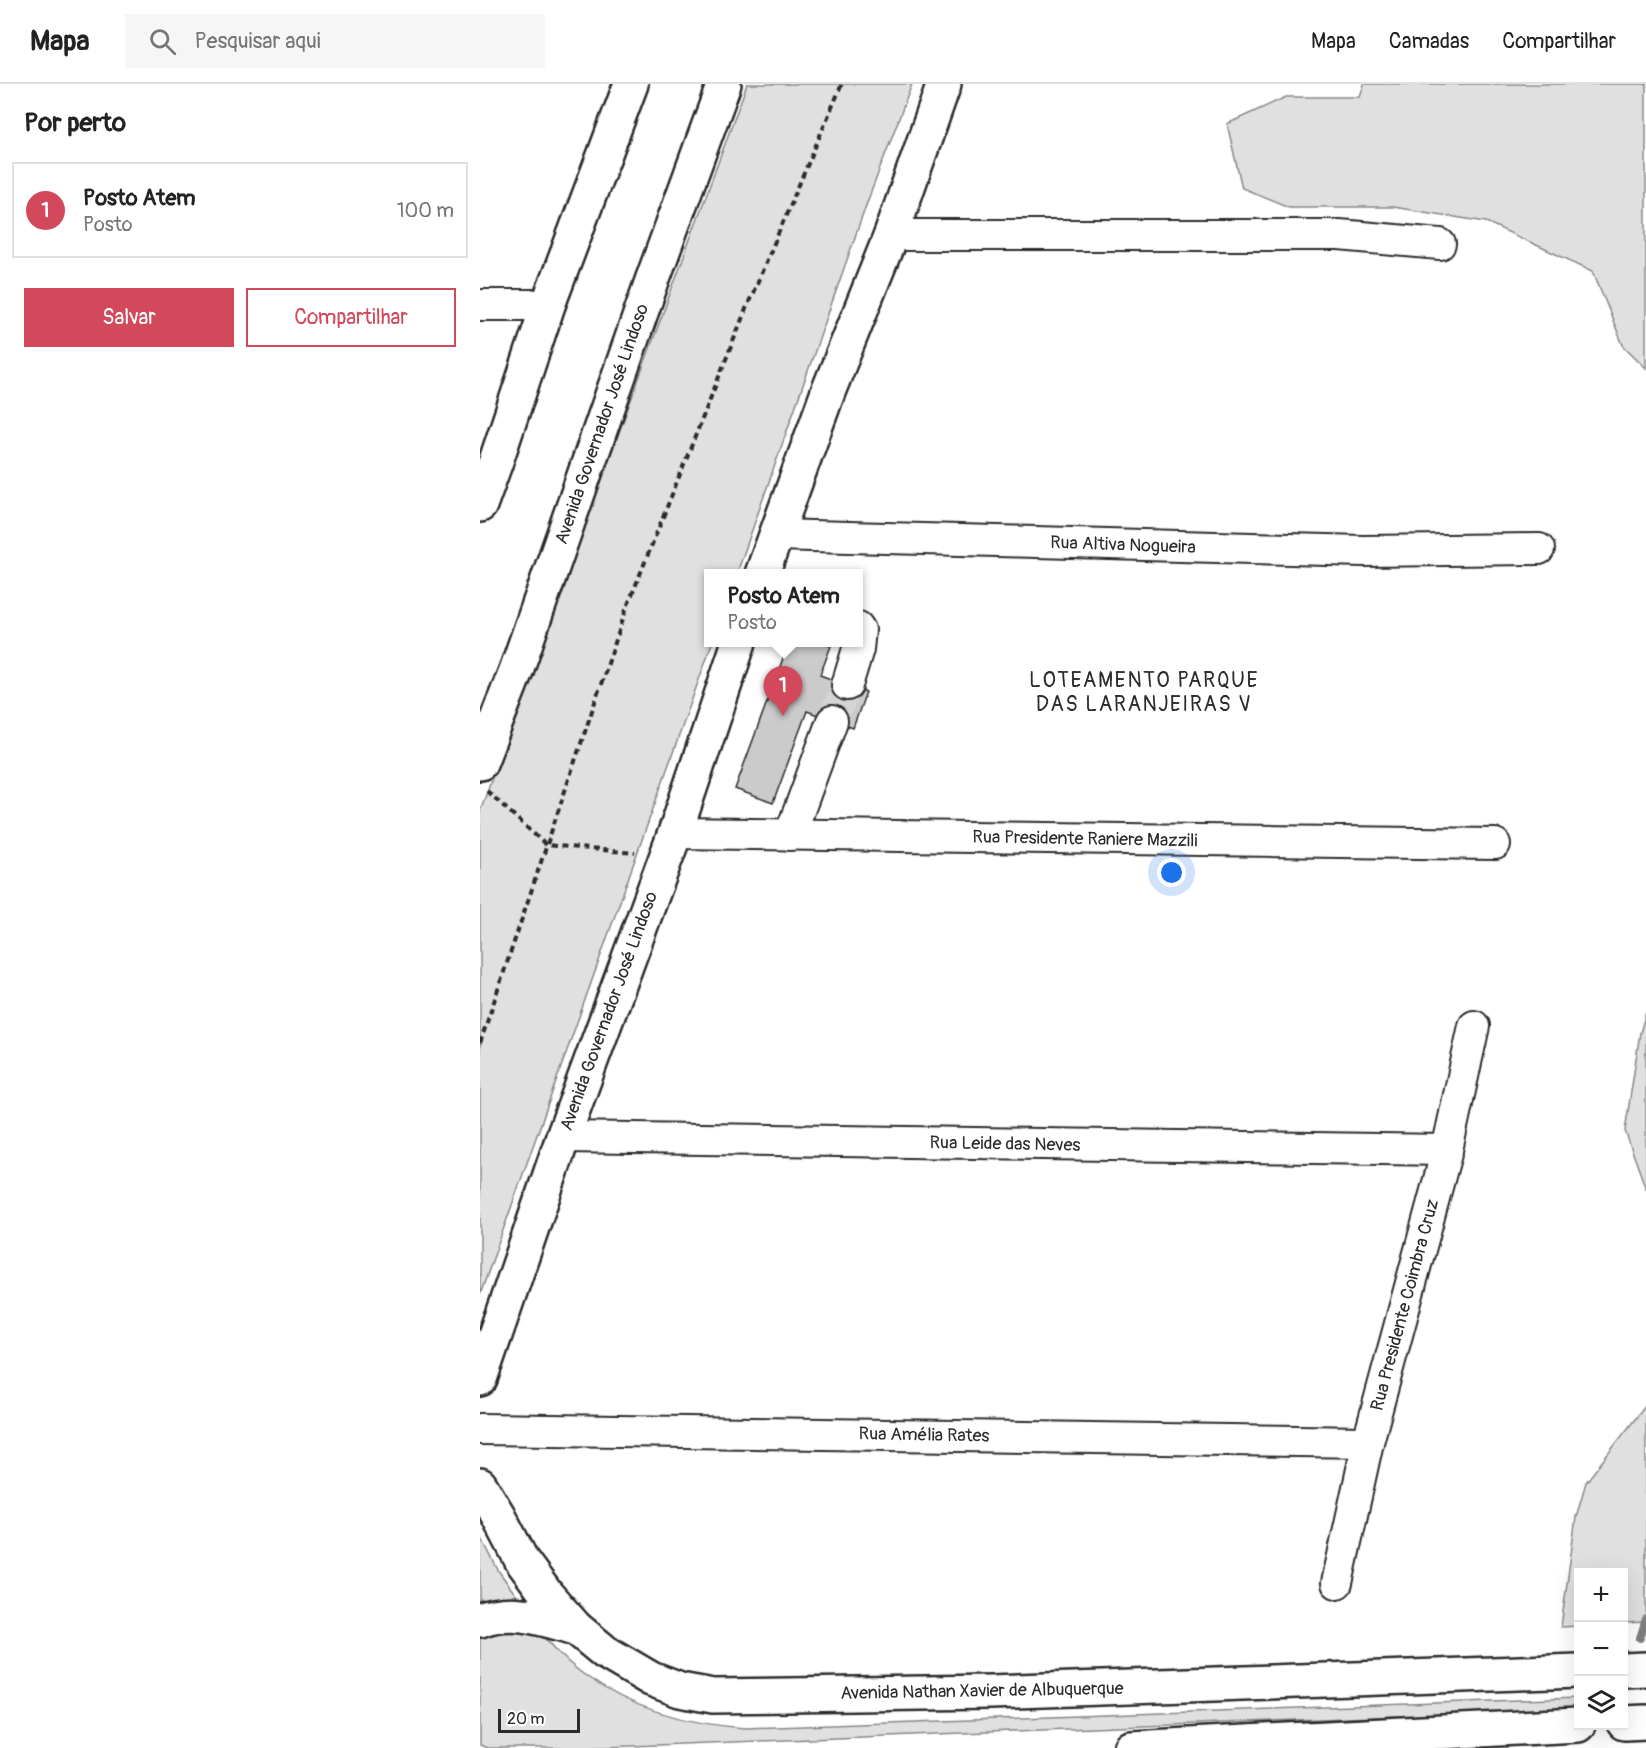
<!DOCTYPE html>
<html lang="pt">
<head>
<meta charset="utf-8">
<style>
  :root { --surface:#fff; --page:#f6f6f6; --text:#222; --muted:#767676; --line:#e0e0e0; --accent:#d1495b }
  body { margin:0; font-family:Pangolin,sans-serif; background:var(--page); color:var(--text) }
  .controls { position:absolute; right:18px; bottom:18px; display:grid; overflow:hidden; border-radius:0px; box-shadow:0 6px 24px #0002 }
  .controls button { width:54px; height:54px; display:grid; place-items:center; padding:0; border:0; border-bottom:2px solid var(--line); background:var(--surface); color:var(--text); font:30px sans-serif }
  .scale { position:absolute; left:18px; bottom:15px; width:82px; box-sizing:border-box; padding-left:6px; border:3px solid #2b2b2b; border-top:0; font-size:16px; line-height:21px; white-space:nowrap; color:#2b2b2b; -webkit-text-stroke:4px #fff; paint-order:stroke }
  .you { position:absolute; left:692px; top:789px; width:21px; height:21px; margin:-15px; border:4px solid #fff; border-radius:50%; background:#1a73e8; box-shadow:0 0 0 9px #1a73e833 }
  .badge { display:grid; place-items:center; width:39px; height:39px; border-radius:50%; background:var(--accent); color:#fff; font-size:20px; font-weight:700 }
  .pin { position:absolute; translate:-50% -50px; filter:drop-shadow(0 2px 3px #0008) }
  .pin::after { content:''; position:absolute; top:32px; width:21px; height:18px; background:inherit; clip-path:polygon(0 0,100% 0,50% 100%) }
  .popup { position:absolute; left:224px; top:485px; width:159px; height:78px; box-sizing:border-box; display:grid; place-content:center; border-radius:0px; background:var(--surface); filter:drop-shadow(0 2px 4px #0005); font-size:20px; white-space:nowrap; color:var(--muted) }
  .popup b { font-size:22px; color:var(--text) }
  .popup::after { content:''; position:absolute; left:50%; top:100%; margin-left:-12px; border:12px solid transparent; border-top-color:var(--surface) }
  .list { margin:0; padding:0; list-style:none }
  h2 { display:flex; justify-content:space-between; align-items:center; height:78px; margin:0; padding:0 24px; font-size:26px }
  h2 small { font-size:20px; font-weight:400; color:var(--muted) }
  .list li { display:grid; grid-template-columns:39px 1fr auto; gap:18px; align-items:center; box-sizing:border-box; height:96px; margin:0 12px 12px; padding:0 12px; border:2px solid var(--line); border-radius:0px }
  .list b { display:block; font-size:22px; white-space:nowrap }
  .list p { margin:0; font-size:20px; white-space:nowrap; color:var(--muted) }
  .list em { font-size:20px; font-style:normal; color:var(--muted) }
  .actions { display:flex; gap:12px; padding:18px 24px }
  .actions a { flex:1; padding:14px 0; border:2px solid var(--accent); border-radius:0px; text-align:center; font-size:21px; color:var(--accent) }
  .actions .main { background:var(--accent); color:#fff }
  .icon { flex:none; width:33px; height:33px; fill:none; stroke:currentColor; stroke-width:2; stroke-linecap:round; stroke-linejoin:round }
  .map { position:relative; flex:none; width:1166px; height:1664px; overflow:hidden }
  header { display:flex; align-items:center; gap:36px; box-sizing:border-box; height:84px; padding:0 30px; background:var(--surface); border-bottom:2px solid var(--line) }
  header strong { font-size:28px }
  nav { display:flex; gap:33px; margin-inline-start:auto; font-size:21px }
  .search { width:420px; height:54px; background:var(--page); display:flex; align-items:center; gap:15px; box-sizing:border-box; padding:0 21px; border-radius:0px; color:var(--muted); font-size:22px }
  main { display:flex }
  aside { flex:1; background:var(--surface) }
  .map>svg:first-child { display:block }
  .green { fill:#e0e0e0; stroke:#868686; stroke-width:1.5 }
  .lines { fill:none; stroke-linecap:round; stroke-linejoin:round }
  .stream { stroke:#7e7e7e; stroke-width:8 }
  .building { fill:#cbcbcb; stroke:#2b2b2b; stroke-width:1.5 }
  .minor-tunnel { stroke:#d5d5d5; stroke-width:30; stroke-dasharray:30 15; stroke-linecap:butt }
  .minor-casing { stroke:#2b2b2b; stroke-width:34 }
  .major-casing { stroke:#2b2b2b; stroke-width:38 }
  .path { stroke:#2b2b2b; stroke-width:4; stroke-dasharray:6 4.5; stroke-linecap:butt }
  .minor { stroke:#fff; stroke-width:30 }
  .major { stroke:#fff; stroke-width:33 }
  .labels { text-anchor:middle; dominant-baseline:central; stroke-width:4.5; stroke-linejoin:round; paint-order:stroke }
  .street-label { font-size:18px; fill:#2b2b2b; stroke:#fff }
  .quarter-label { font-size:21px; letter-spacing:1.5px; fill:#2b2b2b; stroke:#fff }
</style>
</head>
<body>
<header>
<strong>Mapa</strong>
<div class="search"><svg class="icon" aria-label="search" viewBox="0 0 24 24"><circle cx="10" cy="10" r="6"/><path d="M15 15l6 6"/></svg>Pesquisar aqui</div>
<nav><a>Mapa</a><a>Camadas</a><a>Compartilhar</a></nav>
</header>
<main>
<aside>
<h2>Por perto<small></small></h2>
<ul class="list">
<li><span class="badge">1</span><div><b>Posto Atem</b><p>Posto</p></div><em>100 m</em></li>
</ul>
<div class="actions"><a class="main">Salvar</a><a>Compartilhar</a></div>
</aside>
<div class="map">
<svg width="1166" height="1664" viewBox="0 0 1166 1664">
  <rect width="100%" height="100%" fill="#fff"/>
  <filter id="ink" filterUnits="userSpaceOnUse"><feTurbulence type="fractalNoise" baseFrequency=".0167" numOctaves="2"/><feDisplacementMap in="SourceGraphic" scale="12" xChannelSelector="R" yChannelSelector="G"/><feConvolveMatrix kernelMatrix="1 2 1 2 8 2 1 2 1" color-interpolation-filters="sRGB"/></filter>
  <g filter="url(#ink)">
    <g class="green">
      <polygon points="267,0 432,0 388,116 257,489 228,490 228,558 232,559 0,1211 0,727"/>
      <polygon points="884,0 1166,0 1166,284 1143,261 1113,187 1006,138 913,123 809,123 762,104 747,40 806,13 880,13"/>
      <polygon points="1166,928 1166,1105 1145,1047 1160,949"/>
      <polygon points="1166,1321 1166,1538 1144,1539 1144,1488 1098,1488 1098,1542 1081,1543 1096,1433 1106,1398"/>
      <polygon points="0,1451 18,1486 38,1514 19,1514 0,1519"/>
      <path d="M 26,1543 C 34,1545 52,1545 58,1548 C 67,1553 74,1565 81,1571 C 89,1579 97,1586 106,1592 C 153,1626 208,1640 265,1644 L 1098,1614 L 1098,1625 L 100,1664 L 7,1664 L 0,1661 L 0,1553 L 11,1547 Z"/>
    </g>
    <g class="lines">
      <polyline class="stream" points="1160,1554 1166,1535"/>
    </g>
    <polygon class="building" points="309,558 341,558 351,562 340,591 386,608 373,644 327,627 293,719 255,705"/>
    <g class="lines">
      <polyline class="minor-tunnel" points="352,637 367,601"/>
      <defs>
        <g id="minor">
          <polyline points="411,151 859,151 960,160"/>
          <polyline points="0,221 68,221"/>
          <polyline points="295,451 883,467 1059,465"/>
          <polyline points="367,601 378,565 380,546 378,543"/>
          <polyline points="195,749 1015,760"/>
          <polyline points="310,751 352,637"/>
          <polyline points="83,1053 967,1066"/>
          <polyline points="0,1345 888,1358"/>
          <polyline points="857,1499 888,1358 967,1066 994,942"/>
        </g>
        <g id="major">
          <polyline points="0,421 16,377 68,221 151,0"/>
          <polyline points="282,490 348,308 411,151 464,0"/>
          <polyline points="0,679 37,584 172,197 244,0"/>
          <polyline points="0,1295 83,1053 195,749 259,558"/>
          <polyline points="0,1401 18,1431 42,1477 67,1511 96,1544 125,1568 171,1595 200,1606 233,1612 511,1608 1098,1587"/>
          <path d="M 0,1536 C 34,1523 62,1535 96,1544"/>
          <polyline points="1144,1586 1166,1585"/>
          <polyline points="1144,1639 1166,1638"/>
          <polyline points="651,1664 1098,1641"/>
        </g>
      </defs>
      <use href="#minor" class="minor-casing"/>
      <use href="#major" class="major-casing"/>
      <g class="path">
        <polyline points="7,707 66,761 155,769"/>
        <polyline points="0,959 147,523 266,225 362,0"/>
      </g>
      <use href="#minor" class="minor"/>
      <use href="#major" class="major"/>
    </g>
  </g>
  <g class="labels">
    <g class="street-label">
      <text transform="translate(122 340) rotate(-71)">Avenida Governador José Lindoso</text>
      <text transform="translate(643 461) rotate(2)">Rua Altiva Nogueira</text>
      <text transform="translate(605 755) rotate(1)">Rua Presidente Raniere Mazzili</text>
      <text transform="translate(129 927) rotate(-70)">Avenida Governador José Lindoso</text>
      <text transform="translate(525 1060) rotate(1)">Rua Leide das Neves</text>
      <text transform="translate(925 1221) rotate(-75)">Rua Presidente Coimbra Cruz</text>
      <text transform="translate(444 1351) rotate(1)">Rua Amélia Rates</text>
      <text transform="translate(502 1607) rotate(-1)">Avenida Nathan Xavier de Albuquerque</text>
    </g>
    <g class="quarter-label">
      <text x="664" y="596">LOTEAMENTO PARQUE<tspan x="664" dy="24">DAS LARANJEIRAS V</tspan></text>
    </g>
  </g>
</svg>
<div class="controls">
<button>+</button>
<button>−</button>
<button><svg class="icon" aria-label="layers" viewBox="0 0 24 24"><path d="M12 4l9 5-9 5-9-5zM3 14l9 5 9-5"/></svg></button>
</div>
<div class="scale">20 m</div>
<div class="you"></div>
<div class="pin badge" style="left:303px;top:632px">1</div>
<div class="popup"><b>Posto Atem</b>Posto</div>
</div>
</main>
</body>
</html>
